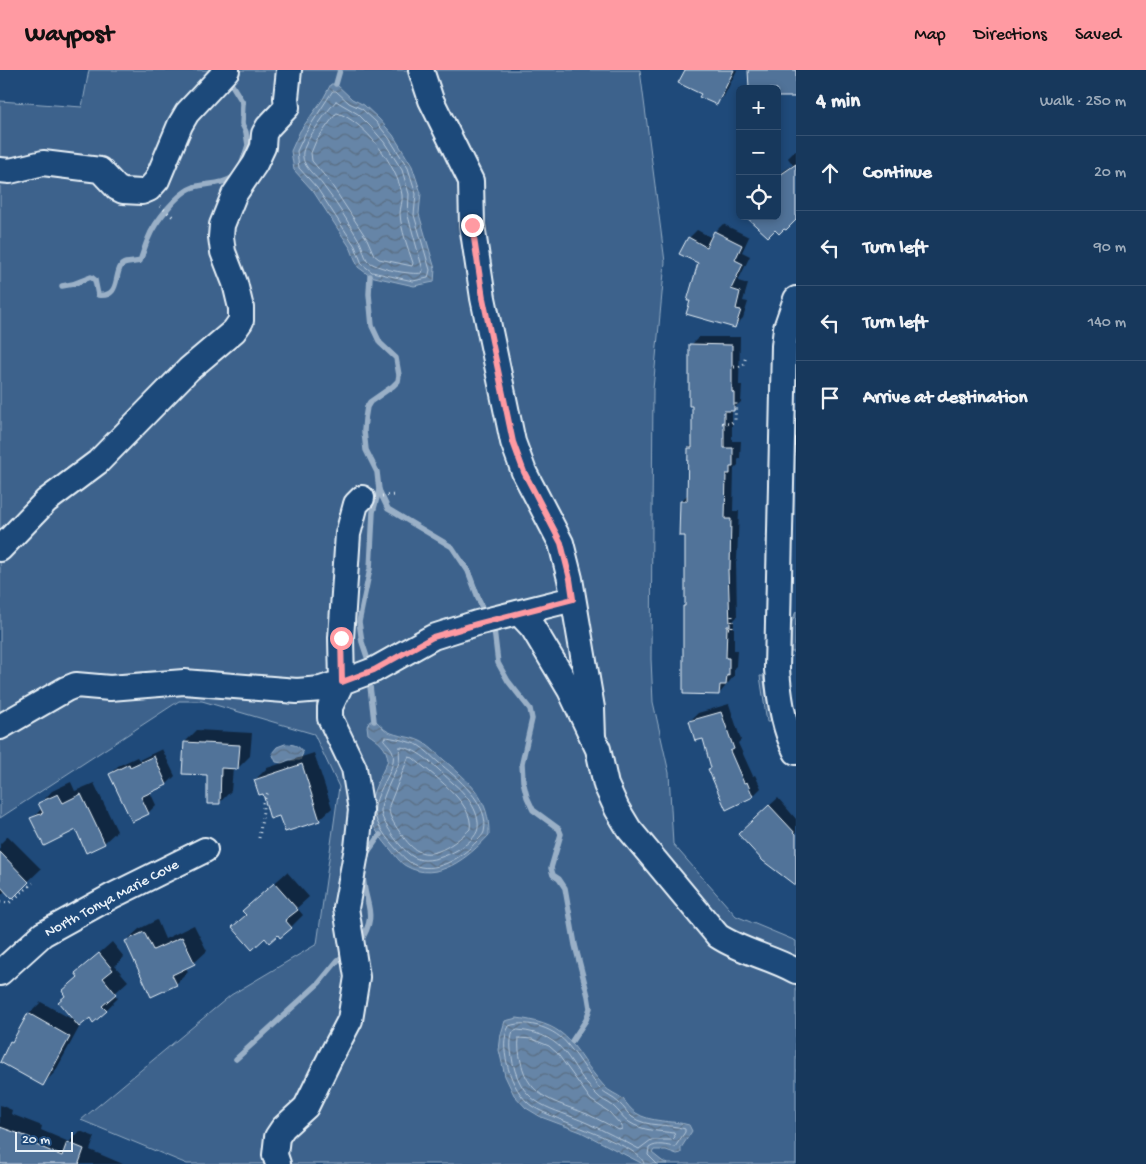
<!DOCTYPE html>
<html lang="en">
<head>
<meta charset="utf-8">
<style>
  :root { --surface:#17385c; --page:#203f62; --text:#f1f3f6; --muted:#9eacbb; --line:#365272; --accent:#ff9aa2 }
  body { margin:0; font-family:"Gochi Hand",sans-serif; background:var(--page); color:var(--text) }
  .controls { position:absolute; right:15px; top:15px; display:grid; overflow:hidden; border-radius:8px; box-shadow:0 2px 8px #0003 }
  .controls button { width:45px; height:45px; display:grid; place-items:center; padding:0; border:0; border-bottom:1px solid var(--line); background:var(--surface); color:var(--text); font:25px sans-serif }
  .scale { position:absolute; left:15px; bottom:12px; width:58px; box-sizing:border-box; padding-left:5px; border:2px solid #e8f1f8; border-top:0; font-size:14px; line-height:18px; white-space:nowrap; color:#e8f1f8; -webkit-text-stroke:4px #1f4a7a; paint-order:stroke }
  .stop { position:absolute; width:15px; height:15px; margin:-11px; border:4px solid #ff9aa2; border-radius:50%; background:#fff }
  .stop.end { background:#ff9aa2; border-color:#fff; box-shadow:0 1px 5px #0008 }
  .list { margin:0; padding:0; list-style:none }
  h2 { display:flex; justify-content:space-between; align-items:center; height:65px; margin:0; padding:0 20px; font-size:21px }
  h2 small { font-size:16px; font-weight:400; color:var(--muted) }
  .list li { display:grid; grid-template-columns:32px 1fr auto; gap:15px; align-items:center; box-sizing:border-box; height:75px; padding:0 20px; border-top:1px solid var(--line) }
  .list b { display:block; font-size:19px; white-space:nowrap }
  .list em { font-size:16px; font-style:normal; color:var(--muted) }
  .icon { flex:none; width:28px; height:28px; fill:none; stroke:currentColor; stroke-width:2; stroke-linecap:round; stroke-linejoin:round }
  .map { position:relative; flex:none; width:796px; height:1094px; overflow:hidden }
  header { display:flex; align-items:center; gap:30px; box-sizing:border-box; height:70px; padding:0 25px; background:var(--accent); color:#111 }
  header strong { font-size:24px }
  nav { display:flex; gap:28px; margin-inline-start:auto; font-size:18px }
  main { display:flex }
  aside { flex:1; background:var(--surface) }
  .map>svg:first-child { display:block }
  .grass { fill:#3c628c; stroke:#92aac2 }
  .water { fill:url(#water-waves); stroke:#9ab0c7 }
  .shadow { fill:#0007 }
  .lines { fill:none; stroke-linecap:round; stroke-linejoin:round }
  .shore { stroke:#b4c6d8; stroke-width:1 }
  .stream { stroke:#9ab0c7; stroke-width:5.5 }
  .building { fill:#517399; stroke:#e8f1f8 }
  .minor-casing { stroke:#e8f1f8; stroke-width:28 }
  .path { stroke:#e8f1f8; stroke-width:3; stroke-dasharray:1 4; stroke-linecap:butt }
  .minor { stroke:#1f4a7a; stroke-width:24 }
  .route { stroke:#ff9aa2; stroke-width:6 }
  .labels { text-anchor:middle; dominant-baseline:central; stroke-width:5; stroke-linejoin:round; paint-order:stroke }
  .street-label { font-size:15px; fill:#e8f1f8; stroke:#1f4a7a }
</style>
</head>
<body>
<header>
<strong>Waypost</strong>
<nav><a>Map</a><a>Directions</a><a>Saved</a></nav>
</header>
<main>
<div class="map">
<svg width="796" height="1094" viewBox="0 0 796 1094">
  <defs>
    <pattern id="water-waves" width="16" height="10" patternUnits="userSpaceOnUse" patternTransform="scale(1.25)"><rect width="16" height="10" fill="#6685a7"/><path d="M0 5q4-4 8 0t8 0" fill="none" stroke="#596d82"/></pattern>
  </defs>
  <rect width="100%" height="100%" fill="#1f4a7a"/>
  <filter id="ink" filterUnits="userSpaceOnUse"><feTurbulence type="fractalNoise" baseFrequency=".02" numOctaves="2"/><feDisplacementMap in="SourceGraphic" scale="10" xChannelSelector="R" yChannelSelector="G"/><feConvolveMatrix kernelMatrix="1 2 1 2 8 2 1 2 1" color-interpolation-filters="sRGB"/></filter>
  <g filter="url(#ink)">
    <g class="grass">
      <polygon points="89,0 640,0 665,192 653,319 651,589 653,632 669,703 673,774 736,846 796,871 796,1094 187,1094 81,1050 231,925 317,874 339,717 314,664 202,631 179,631 0,748 0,31 82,37"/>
      <polygon points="796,541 795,582 791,582 792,552"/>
      <polygon points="760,606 763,606 771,652 767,652"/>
    </g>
    <g class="water">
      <polygon points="331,14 336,14 352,29 364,35 379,49 393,65 412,96 421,123 419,144 435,199 434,212 414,216 370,206 358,197 351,179 313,121 294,100 291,81 300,61 323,29"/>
      <path d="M 370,651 L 376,651 C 380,654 383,659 387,661 C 398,667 410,666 420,671 C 429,675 437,684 444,690 C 470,712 490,729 489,765 C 469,787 437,814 406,796 C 400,793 395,785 391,780 C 383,771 371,756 370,744 C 368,728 382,704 388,690 C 387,677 378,671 368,664 L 367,656 Z"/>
      <path d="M 285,674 C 292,674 300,675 303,683 L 300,690 L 289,690 L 282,693 L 276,692 L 272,683 L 277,677 Z"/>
      <path d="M 517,948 C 574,955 571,979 604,1016 C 609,1022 617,1024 623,1029 C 627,1034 631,1040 636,1043 C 651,1053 672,1050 689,1055 L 692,1061 L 681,1078 L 681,1083 L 677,1084 L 666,1080 L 654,1080 L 652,1083 L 662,1091 L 668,1094 L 643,1094 L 581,1062 L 541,1047 L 526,1038 L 514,1025 L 505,1006 L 499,980 L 501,964 L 505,951 Z"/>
    </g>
    <g class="shadow">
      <polygon points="686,0 737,0 724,26 716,34"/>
      <polygon points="796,80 796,149 777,146 777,105 793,95 788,88"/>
      <polygon points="723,154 749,167 742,182 750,186 738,211 748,214 743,231 748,232 743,248 735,256 699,192 689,168 697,160 712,168 715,162"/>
      <polygon points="699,267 740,267 739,315 742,315 741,332 732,340 732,371 741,371 740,388 738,390 738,395 734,399 733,441 739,441 737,490 736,491 737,547 734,550 734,580 737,580 736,596 734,598 734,606 719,624 684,536 686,534 687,465 681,431 688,424 689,378 693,374 691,275"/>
      <polygon points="729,634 741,670 738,673 753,706 755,705 761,718 753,726 709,700 712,697 703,667 690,651 698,643"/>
      <polygon points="197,660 252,663 250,686 238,698 233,698 231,721 219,733 208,704 185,672"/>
      <polygon points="162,679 175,706 167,714 150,722 156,735 148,743 110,704 118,696 137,687 139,690"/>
      <polygon points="314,683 332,738 319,750 280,744 255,710 267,698"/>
      <polygon points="71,712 75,721 94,713 117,761 104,773 87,781 76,759 32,749 42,738 40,734 52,721"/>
      <polygon points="778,728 796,749 796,814 747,756"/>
      <polygon points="8,766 41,799 12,827 6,820 0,826 0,774"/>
      <polygon points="287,802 309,827 297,838 303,845 291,857 278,864 265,866 233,857 246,844 243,841"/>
      <polygon points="157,850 165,869 194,855 207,881 194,893 186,897 188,902 176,914 126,871 139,859"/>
      <polygon points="112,872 124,887 115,896 128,911 114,924 118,928 106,940 90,947 81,954 55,1002 43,1014 1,991 29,944 41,932 75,951 67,925 79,906 77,903"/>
      <polygon points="0,1035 12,1040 11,1044 42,1056 41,1060 69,1072 80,1061 95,1067 90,1080 123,1094 0,1094"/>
    </g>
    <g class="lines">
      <g class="shore">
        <polygon points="333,21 336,21 349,33 362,39 376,52 389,68 408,98 416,124 414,145 430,200 428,208 413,211 372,202 362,194 355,176 317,118 299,98 297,81 305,64"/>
        <path d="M 336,31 L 358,44 L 371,57 L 384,72 L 402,100 L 409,124 L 408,146 L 423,200 L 422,203 C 411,205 375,199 367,190 C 364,185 363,178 360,172 C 349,153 336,132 322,114 C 315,105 301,96 303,82 C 305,71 328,40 336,31 Z"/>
        <path d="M 337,43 C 364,50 398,97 402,125 C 403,131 400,138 400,144 C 401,160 408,178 413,193 L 412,196 L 379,189 L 374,185 L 367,169 L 329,111 L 312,91 L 311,83 L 316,71 Z"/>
        <path d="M 385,667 C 391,667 411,672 418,675 C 425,679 432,687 438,692 C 456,707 491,734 484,762 C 483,765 480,768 477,771 C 464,786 438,803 417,796 C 406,792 399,782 391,773 C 385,766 376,753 375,744 C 372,724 397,701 393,683 C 392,678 387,674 384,670 Z"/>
        <path d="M 400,677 C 420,678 438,700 453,713 C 465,723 480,741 478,758 C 476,775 434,795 418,789 C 408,786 399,774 393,766 C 389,759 382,750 381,742 C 380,730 393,707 398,695 C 401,689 398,683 400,677 Z"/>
        <path d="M 409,687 L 413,688 C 430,703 475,733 470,759 C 459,770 435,790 418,781 C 411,778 404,768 399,761 C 394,754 388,745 389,736 Z"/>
        <path d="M 518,960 C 570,965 566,995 597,1025 C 601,1030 608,1032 613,1036 C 619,1041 623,1048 629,1052 C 642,1061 660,1061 674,1063 L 675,1067 L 672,1070 L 651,1070 L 639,1079 C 622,1070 605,1061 587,1053 C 552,1037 523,1038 513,993 C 511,982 509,972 513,962 Z"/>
        <path d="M 519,968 L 532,969 L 549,976 L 557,983 L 591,1030 L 609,1042 L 622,1056 L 622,1059 L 619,1060 C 609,1055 598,1049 587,1044 C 557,1032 529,1029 521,992 C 519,983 518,977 519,968 Z"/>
        <path d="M 644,1094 C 642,1074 545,1049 528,1033 C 517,1022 510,1008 507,993 C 504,980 503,968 509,956 C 528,949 556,959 568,975 C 580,989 589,1005 600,1019 C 605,1025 613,1027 619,1033 C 624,1037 627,1043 632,1047 C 647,1058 668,1053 685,1059 L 685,1062 L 675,1077 C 667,1076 657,1072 649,1078 L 648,1085 L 657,1094"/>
      </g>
      <g class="stream">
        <polyline points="336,14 340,0"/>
        <polyline points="232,15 243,33 242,54 246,62 248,75 241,96"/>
        <polyline points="370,206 369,224 372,256 380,273 396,288 399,305 398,311 393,316 370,332 367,337 365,349 364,361 366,380 377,402 379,420 388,439 452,477 468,501 482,538 486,545"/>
        <path d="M 62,216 L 73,214 L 91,207 L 95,210 L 98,225 C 120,228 114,206 121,196 C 124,191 135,193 140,191 C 143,183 145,176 148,169 C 154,153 178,122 194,117 C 208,113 223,115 235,106"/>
        <polyline points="492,555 494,559 498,593 508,611 530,639 532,649 522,693 523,711 527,727 533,740 559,759 561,764 551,798 553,805 559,809 565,818 575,875 588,926 590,938 586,950 572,971"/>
        <polyline points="369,593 362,572 359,552 370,499 373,442 379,420"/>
        <polyline points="370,616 374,651"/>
        <polyline points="365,786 380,765"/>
        <path d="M 359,874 C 380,841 364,837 363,804"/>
        <polyline points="236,989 319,913 338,890 348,883"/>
      </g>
    </g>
    <g class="building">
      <polygon points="685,0 734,0 717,35 699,27 701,24 678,13"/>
      <polygon points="748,0 796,0 796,27 777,27 777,19 749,19"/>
      <polygon points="796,94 796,150 786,160 784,159 779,164 775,160 768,167 745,146 777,146 777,107"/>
      <polygon points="714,161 742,175 735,190 743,194 731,219 740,222 736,239 741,240 735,258 686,244 690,231 687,231 698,193 679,184 688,167 706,177"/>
      <polygon points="689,274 732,275 732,322 734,323 734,341 724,341 724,378 733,378 733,397 730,397 730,404 726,404 725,449 731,449 730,499 728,499 730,556 727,556 726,588 729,588 729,606 727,605 726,615 720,615 719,625 683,624 683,536 685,536 685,466 679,466 680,431 687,431 688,378 692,378 692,336 689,336"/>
      <polygon points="721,642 734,679 730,681 744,713 747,712 753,727 726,740 708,699 711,698 703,669 695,671 689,651"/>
      <polygon points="184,672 240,675 238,699 221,698 220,734 207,734 207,705 182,704"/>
      <polygon points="154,686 167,715 141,727 149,744 132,752 109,704 129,694 130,697"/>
      <polygon points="302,694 320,751 285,762 279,746 270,749 263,724 259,725 254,710"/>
      <polygon points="58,724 63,733 81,724 105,774 86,783 76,760 44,776 30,748 43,743 38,733"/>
      <polygon points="769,735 796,764 796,816 763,791 738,764"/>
      <polygon points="0,782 29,812 12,829 0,816"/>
      <polygon points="274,813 298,840 285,850 292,858 280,868 278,865 269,873 265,868 252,880 232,857 246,845 242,841"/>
      <polygon points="144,862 153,880 182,867 195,894 172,905 177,915 151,927 125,871"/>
      <polygon points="99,883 113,900 103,908 116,924 102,936 107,941 93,953 90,948 79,957 58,932 65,926 62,921 78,907 75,903"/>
      <polygon points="28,943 70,967 43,1016 0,992 10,971 12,972"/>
      <polygon points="0,1057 31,1068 29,1072 62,1086 67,1072 84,1079 79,1093 80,1094 0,1094"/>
    </g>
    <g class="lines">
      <defs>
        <g id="minor">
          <polyline points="421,0 431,30 471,111 472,155 483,228 513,372 524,402 561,473 570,509 592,638 593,668"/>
          <polyline points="0,100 10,101 43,93 100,100 117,118 123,121 142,122 149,119 157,110 180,55 187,43 227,0"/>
          <path d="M 796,229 L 786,258 L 784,276 L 777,599 C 779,627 783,657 796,682"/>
          <polyline points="0,479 46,431 98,392 189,299 234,261 241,251 241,238 235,213 223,182 221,167 222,155 234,125 255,94 263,77 264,64 268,57 287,37 286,28 289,0"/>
          <path d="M 519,543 L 533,558 L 570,620 L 598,679 L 606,715 L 617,739 L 629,759 L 718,866 C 742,882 771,887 796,901"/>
          <polyline points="0,657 66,619 76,615 110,618 184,612 297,621 321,619 342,612 341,568 348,464 356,434 362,428"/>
          <polyline points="0,903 43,864 112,826 205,780"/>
          <polyline points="278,1094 275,1085 277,1067 283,1058 306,1037 330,988 350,950 357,907 346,838 357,778 361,740 354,698 330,648 330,637 342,612 374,600 433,567 477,553 573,529"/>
        </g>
      </defs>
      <use href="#minor" class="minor-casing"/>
      <g class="path">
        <polyline points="160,136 173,147"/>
        <polyline points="734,297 738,297 744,294 746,285"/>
        <polyline points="722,353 730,354 735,350 736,332"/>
        <polyline points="382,426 396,425"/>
        <polyline points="728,558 732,558 732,546"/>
        <polyline points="259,768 263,742 263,733 268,722"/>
        <polyline points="0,832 9,833 33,813"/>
      </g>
      <use href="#minor" class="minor"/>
    </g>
  </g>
  <g class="lines" filter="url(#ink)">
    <polyline class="route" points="341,568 342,612 374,600 433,567 477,554 573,529 570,509 561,473 524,402 513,372 483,228 472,155"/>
  </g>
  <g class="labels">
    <g class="street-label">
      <text transform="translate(112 829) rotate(-28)">North Tonya Marie Cove</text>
    </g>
  </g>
</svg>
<div class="controls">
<button>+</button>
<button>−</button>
<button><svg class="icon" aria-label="locate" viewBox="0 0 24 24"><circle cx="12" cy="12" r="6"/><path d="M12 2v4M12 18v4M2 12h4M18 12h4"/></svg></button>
</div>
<div class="scale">20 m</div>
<div class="stop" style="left:341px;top:568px"></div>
<div class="stop end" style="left:472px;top:155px"></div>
</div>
<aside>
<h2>4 min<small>Walk · 250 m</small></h2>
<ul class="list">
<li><svg class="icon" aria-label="ahead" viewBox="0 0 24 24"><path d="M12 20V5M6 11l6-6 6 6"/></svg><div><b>Continue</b></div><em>20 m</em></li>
<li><svg class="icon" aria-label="left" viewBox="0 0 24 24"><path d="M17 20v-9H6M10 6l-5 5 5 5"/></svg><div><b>Turn left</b></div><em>90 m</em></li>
<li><svg class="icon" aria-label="left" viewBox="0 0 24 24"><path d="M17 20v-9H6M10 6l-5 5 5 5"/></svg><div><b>Turn left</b></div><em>140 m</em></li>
<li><svg class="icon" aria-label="arrive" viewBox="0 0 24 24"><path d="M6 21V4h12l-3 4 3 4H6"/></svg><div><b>Arrive at destination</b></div></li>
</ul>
</aside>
</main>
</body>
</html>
